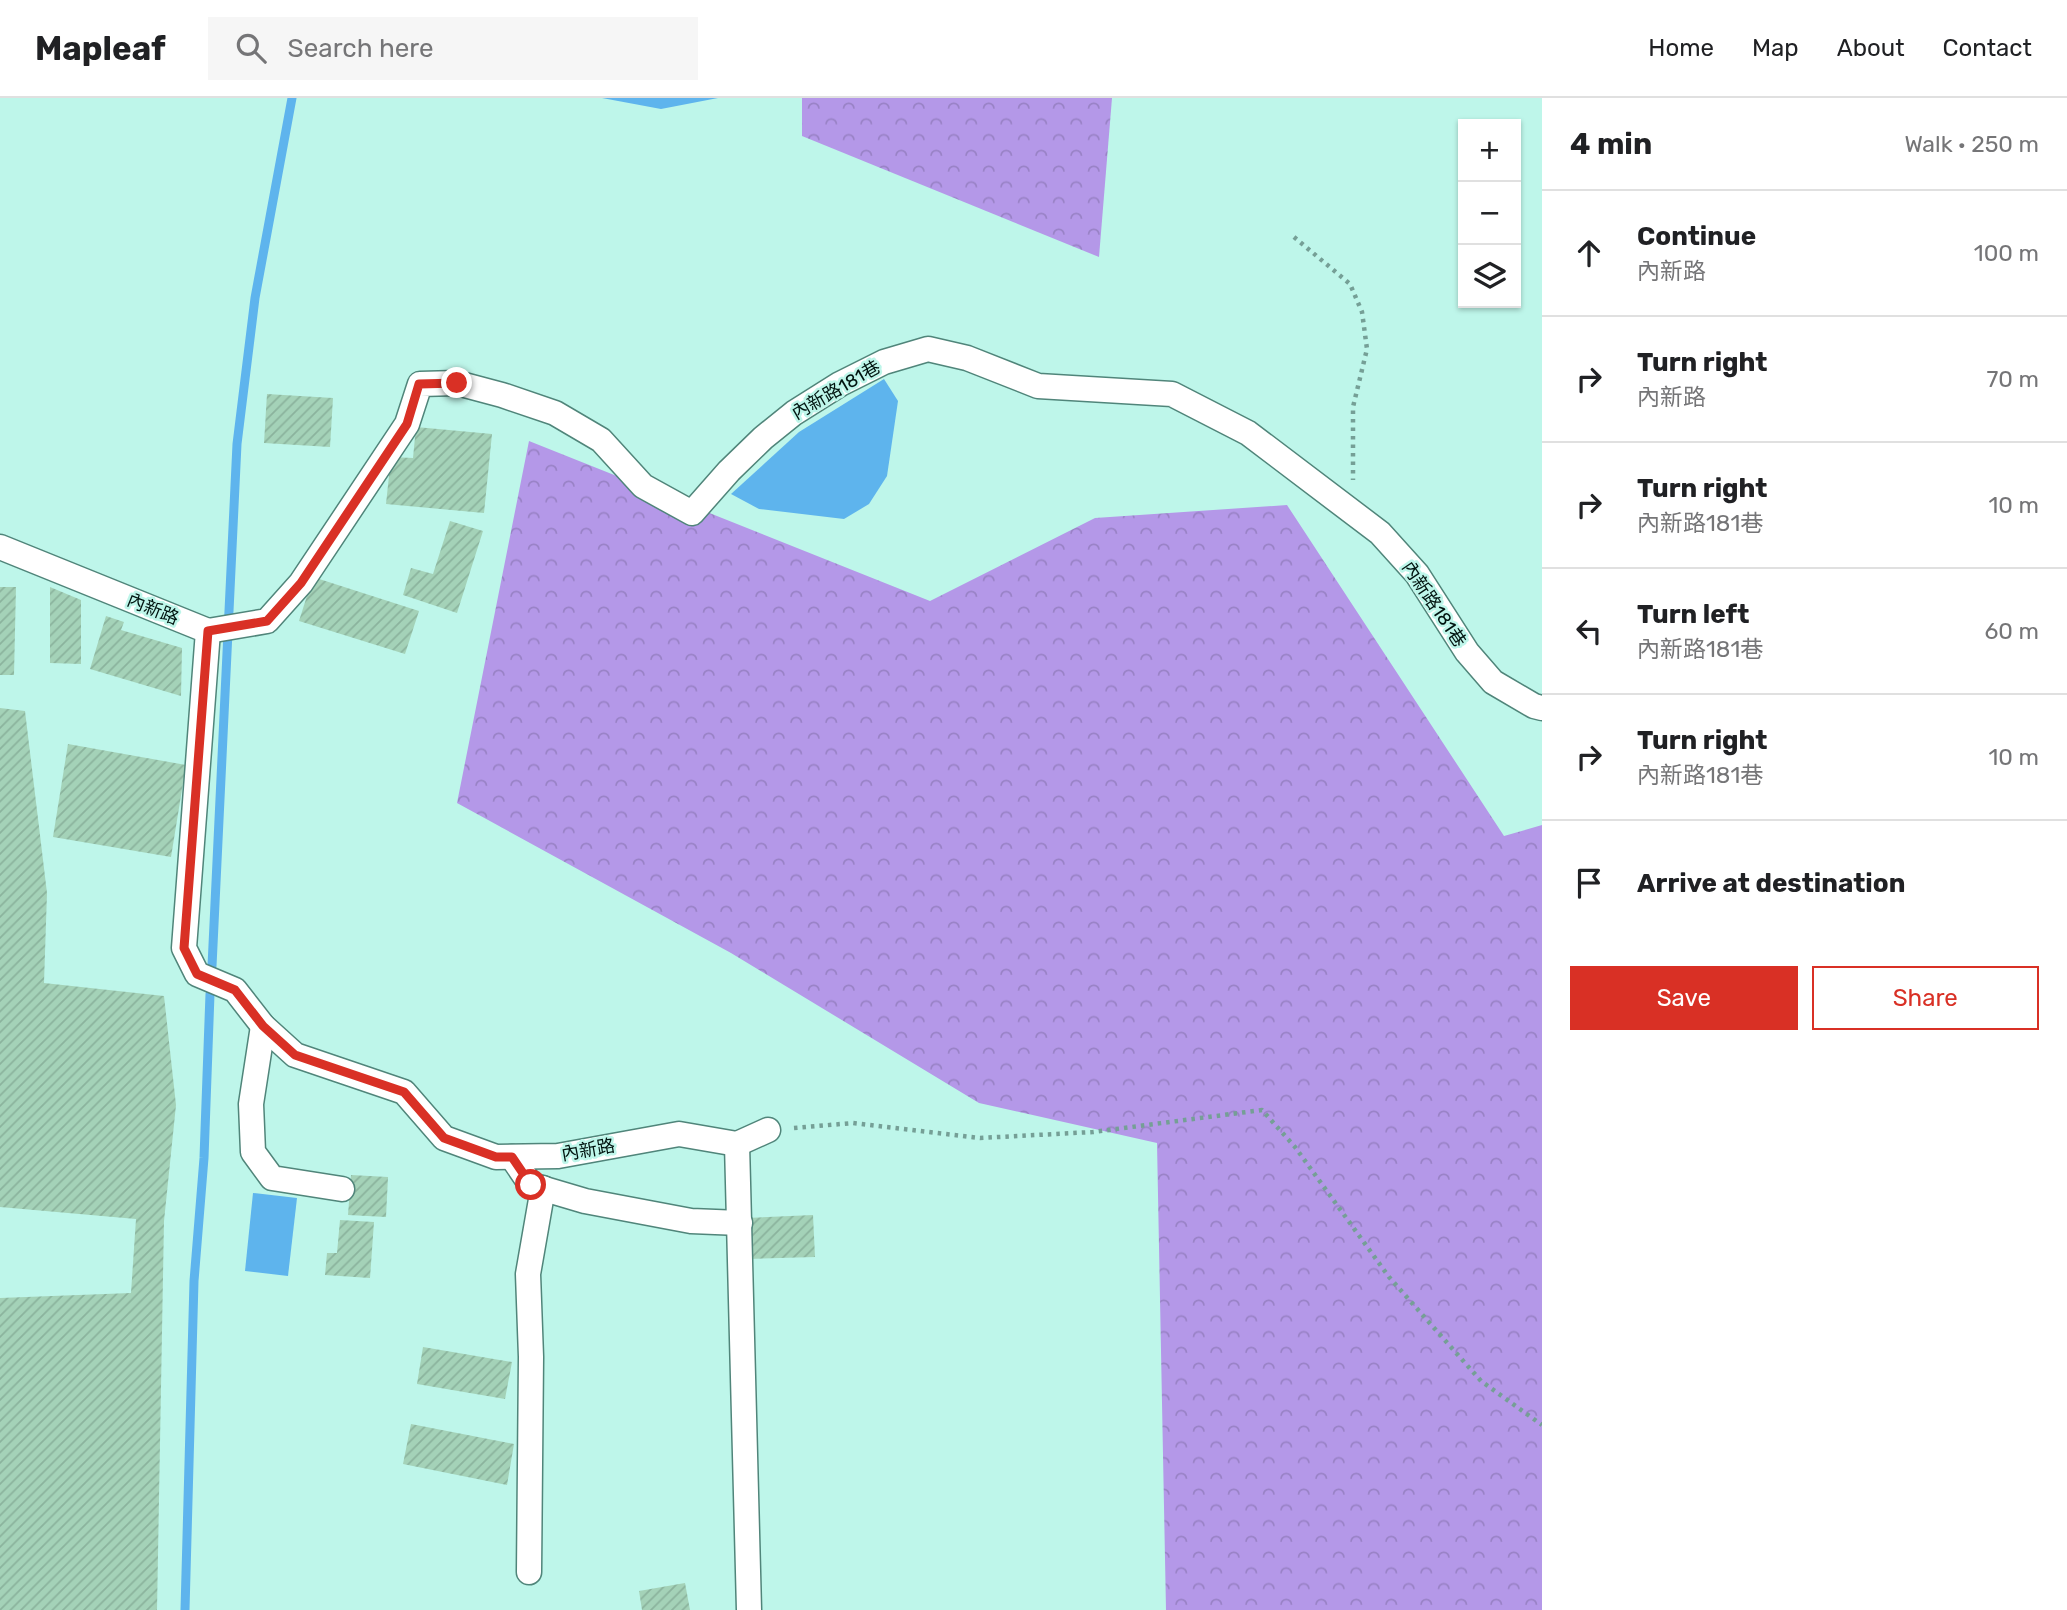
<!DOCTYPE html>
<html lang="en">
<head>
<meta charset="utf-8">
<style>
  :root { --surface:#fff; --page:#f6f6f6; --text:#202124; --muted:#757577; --line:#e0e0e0; --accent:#d93025 }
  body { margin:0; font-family:Rubik,"Noto Sans TC",sans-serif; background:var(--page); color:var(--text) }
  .controls { position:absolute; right:21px; top:21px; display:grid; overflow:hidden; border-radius:0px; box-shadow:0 2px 5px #0004 }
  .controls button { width:63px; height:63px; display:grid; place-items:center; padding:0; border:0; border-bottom:2px solid var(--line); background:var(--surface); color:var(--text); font:35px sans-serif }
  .stop { position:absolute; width:21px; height:21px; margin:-16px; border:5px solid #d93025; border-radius:50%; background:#fff }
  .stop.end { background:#d93025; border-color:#fff; box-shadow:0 2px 7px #0008 }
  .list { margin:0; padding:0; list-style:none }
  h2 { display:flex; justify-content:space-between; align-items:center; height:91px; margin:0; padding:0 28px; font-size:30px }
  h2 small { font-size:23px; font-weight:400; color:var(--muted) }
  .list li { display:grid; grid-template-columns:46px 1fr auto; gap:21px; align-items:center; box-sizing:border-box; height:126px; padding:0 28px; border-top:2px solid var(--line) }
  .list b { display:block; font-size:26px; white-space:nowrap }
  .list p { margin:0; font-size:23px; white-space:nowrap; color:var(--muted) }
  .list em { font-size:23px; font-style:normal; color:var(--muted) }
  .actions { display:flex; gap:14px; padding:21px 28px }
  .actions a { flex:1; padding:16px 0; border:2px solid var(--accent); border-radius:0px; text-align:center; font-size:24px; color:var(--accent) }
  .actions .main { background:var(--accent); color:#fff }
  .icon { flex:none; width:38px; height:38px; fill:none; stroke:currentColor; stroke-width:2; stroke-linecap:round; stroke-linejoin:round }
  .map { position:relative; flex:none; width:1542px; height:1512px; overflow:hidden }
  header { display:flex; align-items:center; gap:42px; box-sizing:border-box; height:98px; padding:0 35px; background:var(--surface); border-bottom:2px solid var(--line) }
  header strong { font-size:33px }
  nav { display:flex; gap:38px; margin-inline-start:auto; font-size:24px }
  .search { width:490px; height:63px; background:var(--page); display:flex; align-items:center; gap:18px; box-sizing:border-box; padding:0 24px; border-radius:0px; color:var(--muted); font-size:26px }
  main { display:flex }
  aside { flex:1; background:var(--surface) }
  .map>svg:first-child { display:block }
  .forest { fill:url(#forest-crowns) }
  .water { fill:#5eb4ed }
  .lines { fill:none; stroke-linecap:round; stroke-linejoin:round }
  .stream { stroke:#5eb4ed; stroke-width:9 }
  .building { fill:url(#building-hatch) }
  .minor-casing { stroke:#50857a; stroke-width:27 }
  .path { stroke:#759f96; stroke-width:4.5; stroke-dasharray:3.5 5; stroke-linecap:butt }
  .minor { stroke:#fff; stroke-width:24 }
  .route { stroke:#d93025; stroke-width:9 }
  .labels { text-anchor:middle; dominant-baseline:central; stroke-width:5; stroke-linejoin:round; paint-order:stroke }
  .street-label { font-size:18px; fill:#00130f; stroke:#bef6ea }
</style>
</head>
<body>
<header>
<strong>Mapleaf</strong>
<div class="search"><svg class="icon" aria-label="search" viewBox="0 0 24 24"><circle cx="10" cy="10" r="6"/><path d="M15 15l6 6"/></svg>Search here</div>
<nav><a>Home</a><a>Map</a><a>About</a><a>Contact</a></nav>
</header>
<main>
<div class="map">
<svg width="1542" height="1512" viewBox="0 0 1542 1512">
  <defs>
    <pattern id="forest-crowns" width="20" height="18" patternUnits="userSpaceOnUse" patternTransform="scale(1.75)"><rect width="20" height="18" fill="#b498e8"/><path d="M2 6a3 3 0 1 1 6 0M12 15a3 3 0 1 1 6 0" fill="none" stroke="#9982c6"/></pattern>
    <pattern id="building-hatch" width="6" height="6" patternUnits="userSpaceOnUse" patternTransform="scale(1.75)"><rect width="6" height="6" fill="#a4d2b8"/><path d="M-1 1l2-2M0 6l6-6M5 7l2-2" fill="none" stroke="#8bb39d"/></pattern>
  </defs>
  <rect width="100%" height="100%" fill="#bef6ea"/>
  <g class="forest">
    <polygon points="802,0 1112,0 1099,159 802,38"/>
    <polygon points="529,343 930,503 1095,420 1287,407 1504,738 1542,727 1542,1512 1166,1512 1157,1045 979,1005 731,855 457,705"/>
  </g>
  <g class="water">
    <polygon points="602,0 718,0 661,11"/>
    <polygon points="884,281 898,303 887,378 869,406 844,421 759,411 731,396 799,334"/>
    <polygon points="253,1095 297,1100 288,1178 245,1173"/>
  </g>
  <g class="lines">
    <g class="stream">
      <polyline points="212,868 237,346 255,200 292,0"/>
      <polyline points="185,1512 194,1183 204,1060 210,896"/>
    </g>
  </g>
  <g class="building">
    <polygon points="267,296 333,300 330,349 264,345"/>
    <polygon points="416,329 492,336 484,415 386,406 391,359 413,360"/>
    <polygon points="450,423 483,433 457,515 403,497 411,470 433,476"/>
    <polygon points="313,479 419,513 405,556 299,523"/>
    <polygon points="0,489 16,489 14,577 0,577"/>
    <polygon points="50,489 81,502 81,566 50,565"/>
    <polygon points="106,518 124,524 121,532 182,550 181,598 90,571"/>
    <polygon points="0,610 25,613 47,795 44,885 164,898 176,1007 164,1123 157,1512 0,1512 0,1200 131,1195 136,1121 0,1109"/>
    <polygon points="68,646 186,667 171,759 53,739"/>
    <polygon points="351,1077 388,1079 386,1119 348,1117"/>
    <polygon points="813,1117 815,1159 748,1161 746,1120"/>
    <polygon points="340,1122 374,1124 370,1180 325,1177 327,1155 337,1155"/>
    <polygon points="423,1249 512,1264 505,1301 417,1286"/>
    <polygon points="411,1326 514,1346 507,1387 403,1366"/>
    <polygon points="685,1485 690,1512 642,1512 639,1493"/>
  </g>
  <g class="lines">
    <defs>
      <g id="minor">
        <polyline points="0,449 208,533 184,850 197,876 235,892 263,928 295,957 404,994 444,1040 496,1059 558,1058 679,1036 737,1046 768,1032"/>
        <polyline points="208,533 267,523 301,485 407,326 420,286 457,285 502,297 555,315 601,342 643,388 692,415 729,373 763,340 794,315 840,286 884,264 928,251 967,260 1038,288 1172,296 1248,335 1380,435 1417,476 1467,554 1493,584 1534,608 1542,610"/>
        <polyline points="263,928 251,1006 253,1054 272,1080 342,1091"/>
        <polyline points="737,1046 749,1512"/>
        <polyline points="512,1059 531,1087 585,1103 691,1123 740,1125"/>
        <polyline points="529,1474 531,1259 528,1176 543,1090"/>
      </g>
    </defs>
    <use href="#minor" class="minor-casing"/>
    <g class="path">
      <polyline points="1294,139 1350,186 1362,214 1367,251 1353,309 1353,382"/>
      <polyline points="794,1030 853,1025 980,1040 1093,1034 1262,1012 1295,1049 1389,1179 1481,1283 1542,1327"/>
    </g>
    <use href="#minor" class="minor"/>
  </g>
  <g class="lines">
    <polyline class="route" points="457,285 419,286 407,326 301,485 267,523 208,533 184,850 197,876 235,892 263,928 295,957 404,994 444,1040 496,1059 512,1059 531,1087"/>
  </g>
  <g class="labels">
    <g class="street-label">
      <text transform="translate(836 292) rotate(-30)">內新路181巷</text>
      <text transform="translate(1434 506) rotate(56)">內新路181巷</text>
      <text transform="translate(153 511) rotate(22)">內新路</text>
      <text transform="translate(588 1052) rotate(-10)">內新路</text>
    </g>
  </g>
</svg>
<div class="controls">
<button>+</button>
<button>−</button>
<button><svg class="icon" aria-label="layers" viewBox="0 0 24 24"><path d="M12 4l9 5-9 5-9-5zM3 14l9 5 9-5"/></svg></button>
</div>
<div class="stop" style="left:531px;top:1087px"></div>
<div class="stop end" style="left:457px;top:285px"></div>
</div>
<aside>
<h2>4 min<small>Walk · 250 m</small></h2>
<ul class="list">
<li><svg class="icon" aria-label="ahead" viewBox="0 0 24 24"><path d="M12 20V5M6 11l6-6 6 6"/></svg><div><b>Continue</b><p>內新路</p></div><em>100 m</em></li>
<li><svg class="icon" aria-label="right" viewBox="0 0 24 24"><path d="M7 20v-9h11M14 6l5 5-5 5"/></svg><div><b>Turn right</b><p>內新路</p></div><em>70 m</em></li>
<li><svg class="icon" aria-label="right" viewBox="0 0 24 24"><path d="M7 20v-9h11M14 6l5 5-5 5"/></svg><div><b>Turn right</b><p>內新路181巷</p></div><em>10 m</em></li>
<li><svg class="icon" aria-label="left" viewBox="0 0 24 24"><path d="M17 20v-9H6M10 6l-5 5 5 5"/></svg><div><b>Turn left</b><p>內新路181巷</p></div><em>60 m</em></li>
<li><svg class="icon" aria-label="right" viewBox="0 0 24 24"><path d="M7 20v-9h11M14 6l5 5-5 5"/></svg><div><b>Turn right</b><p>內新路181巷</p></div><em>10 m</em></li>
<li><svg class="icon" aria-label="arrive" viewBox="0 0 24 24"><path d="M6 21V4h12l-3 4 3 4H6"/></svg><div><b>Arrive at destination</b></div></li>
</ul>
<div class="actions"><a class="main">Save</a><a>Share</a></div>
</aside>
</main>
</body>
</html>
